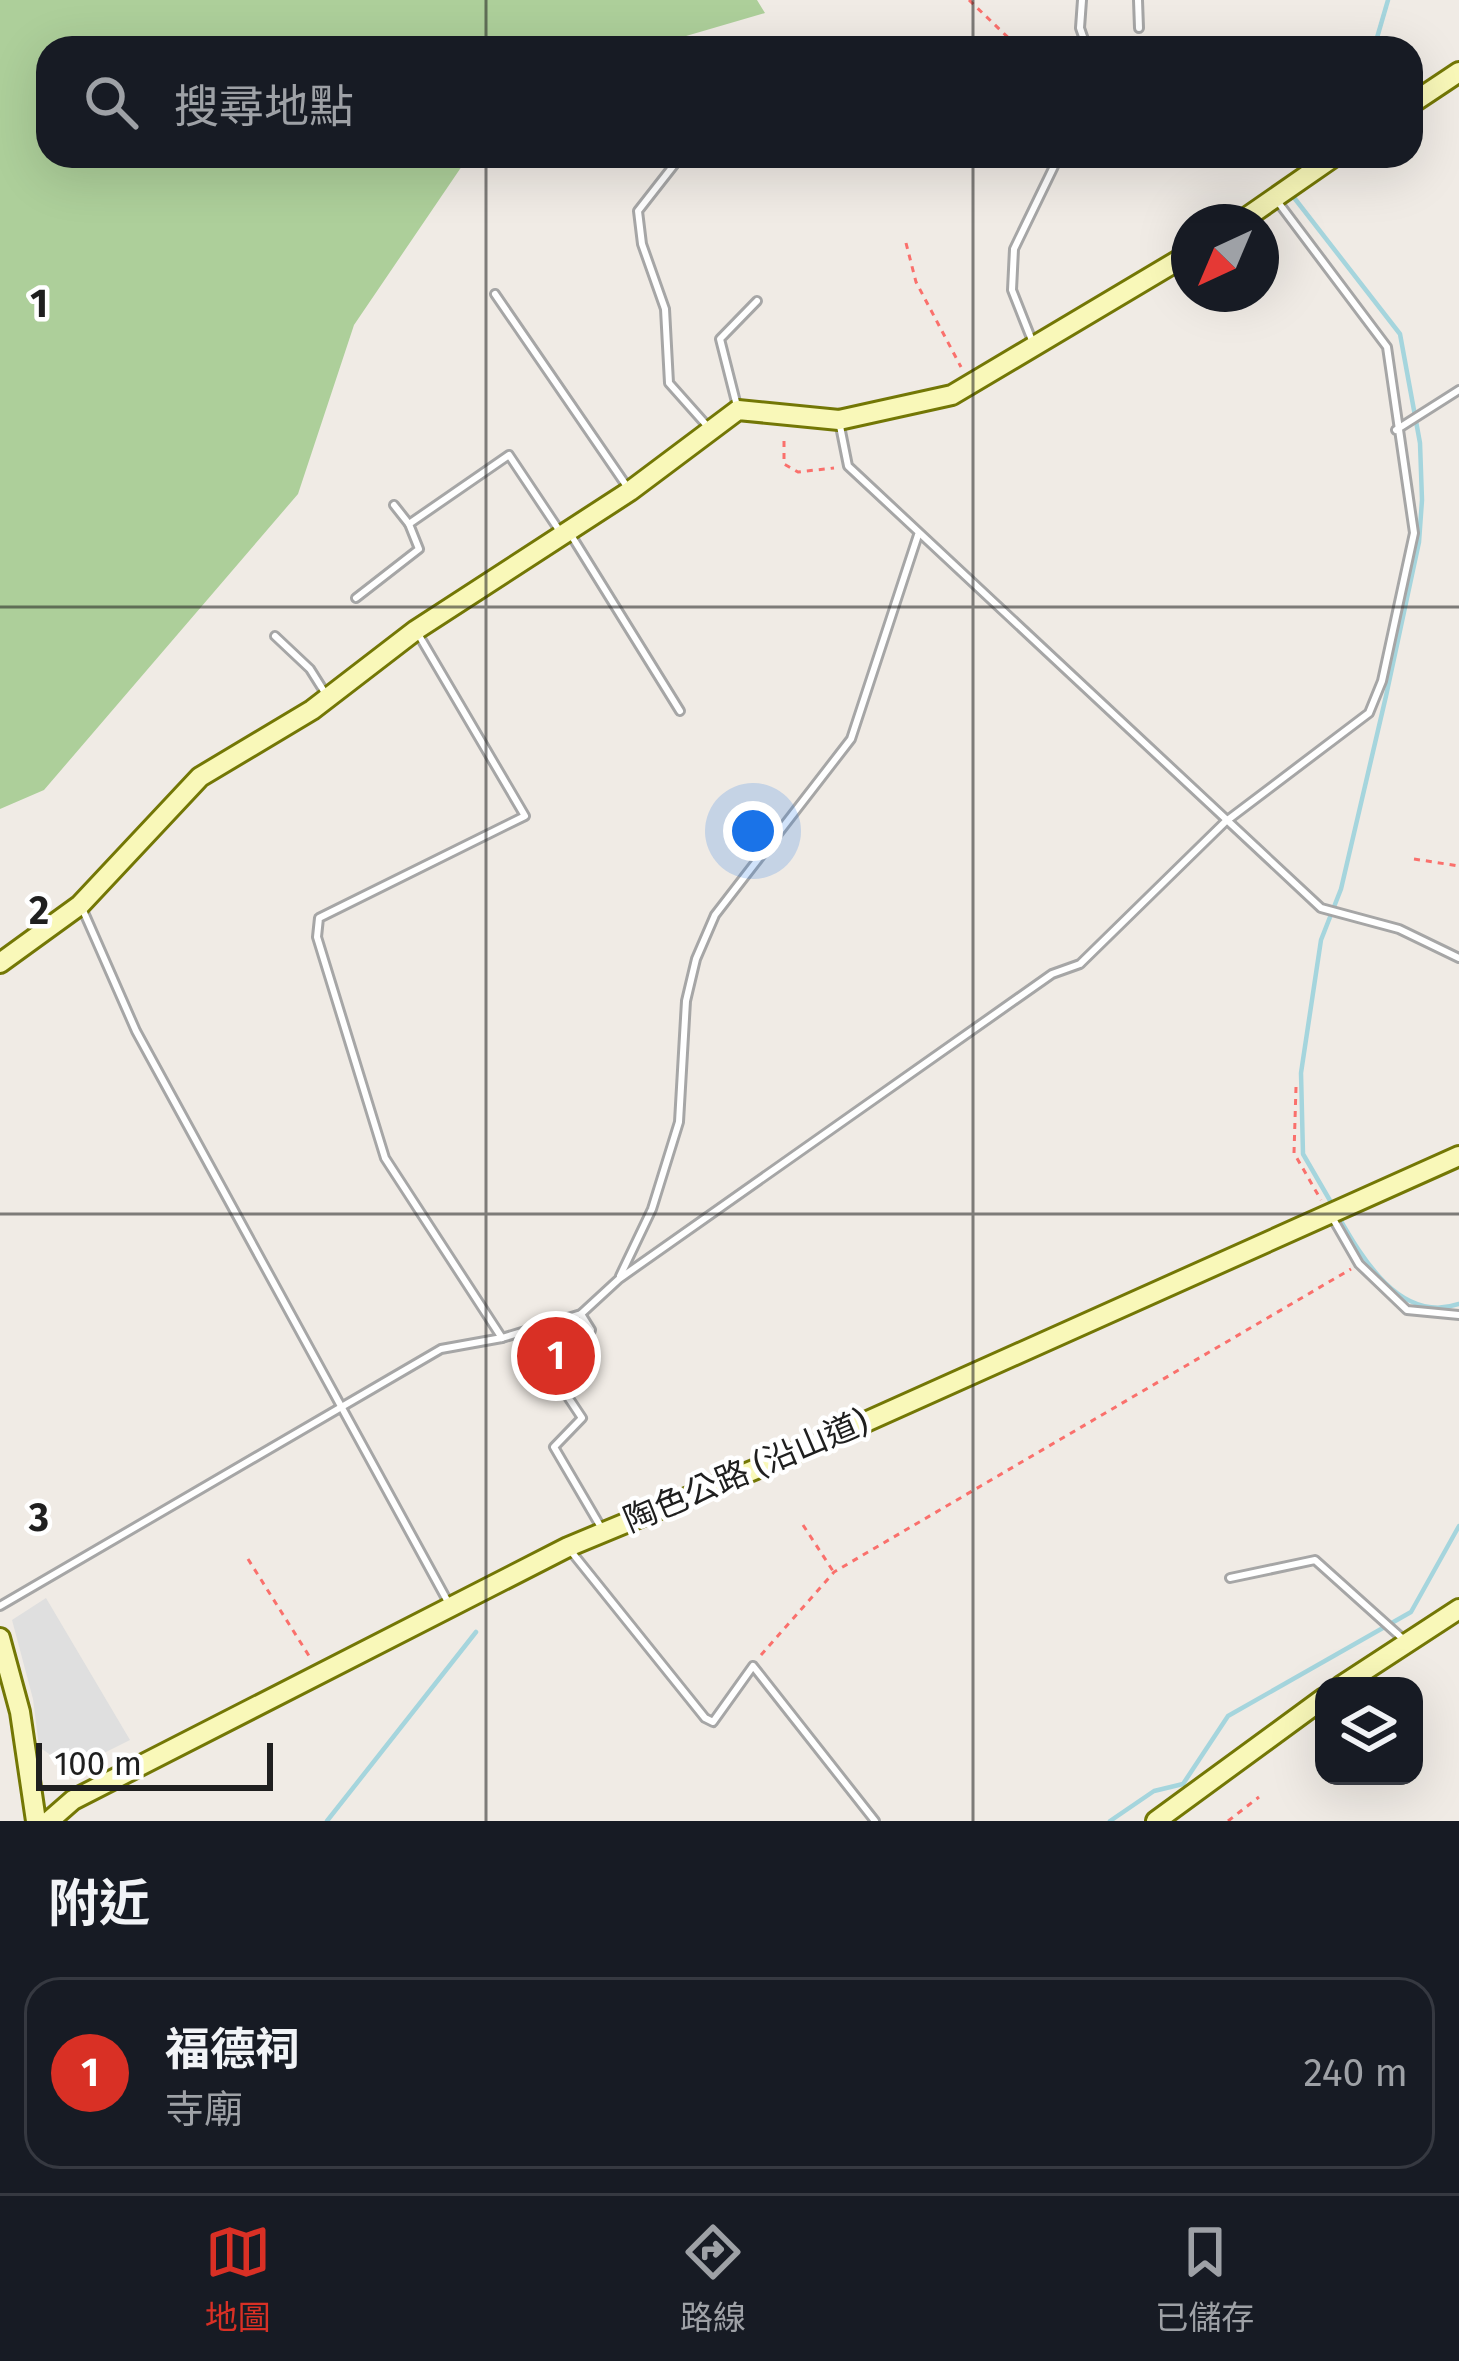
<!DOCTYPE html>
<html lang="zh-TW">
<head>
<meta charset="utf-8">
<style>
  :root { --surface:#171b24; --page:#20242c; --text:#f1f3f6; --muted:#9ea1a6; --line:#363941; --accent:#d93025 }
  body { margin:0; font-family:"Fira Sans","Noto Sans TC",sans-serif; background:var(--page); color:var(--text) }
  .controls { position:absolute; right:36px; bottom:36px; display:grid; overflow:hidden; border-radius:24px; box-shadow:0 12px 48px #0002 }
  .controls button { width:108px; height:108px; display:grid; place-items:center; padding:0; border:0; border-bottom:3px solid var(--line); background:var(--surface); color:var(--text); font:60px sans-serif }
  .compass { position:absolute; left:1171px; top:204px; width:108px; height:108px; border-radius:50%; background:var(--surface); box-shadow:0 12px 48px #0002; rotate:224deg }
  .scale { position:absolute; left:36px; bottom:30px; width:237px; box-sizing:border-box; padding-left:12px; border:6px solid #1f1f1f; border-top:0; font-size:33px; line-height:42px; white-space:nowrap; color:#1f1f1f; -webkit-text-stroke:9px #fff; paint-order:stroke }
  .you { position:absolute; left:753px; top:831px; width:42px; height:42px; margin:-30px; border:9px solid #fff; border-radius:50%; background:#1a73e8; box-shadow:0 0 0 18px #1a73e833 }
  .badge { display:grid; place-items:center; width:78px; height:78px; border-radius:50%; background:var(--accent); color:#fff; font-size:39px; font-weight:700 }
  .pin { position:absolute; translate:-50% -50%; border:6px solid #fff; box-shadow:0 3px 12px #0006 }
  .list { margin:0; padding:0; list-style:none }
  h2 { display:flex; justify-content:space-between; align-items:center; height:156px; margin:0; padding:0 48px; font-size:51px }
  h2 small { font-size:39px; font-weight:400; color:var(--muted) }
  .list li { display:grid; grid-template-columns:78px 1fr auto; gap:36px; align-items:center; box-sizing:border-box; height:192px; margin:0 24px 24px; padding:0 24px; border:3px solid var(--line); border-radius:36px }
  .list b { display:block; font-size:45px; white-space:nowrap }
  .list p { margin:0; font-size:39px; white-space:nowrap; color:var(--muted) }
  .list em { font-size:39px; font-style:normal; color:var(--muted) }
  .icon { flex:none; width:66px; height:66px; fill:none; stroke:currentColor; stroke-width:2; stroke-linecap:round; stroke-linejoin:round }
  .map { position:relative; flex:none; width:1459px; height:1821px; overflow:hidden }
  .search { position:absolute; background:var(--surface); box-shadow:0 12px 48px #0002; left:36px; right:36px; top:36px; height:132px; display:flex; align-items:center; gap:30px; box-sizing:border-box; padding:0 42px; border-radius:36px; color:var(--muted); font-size:45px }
  .sheet { height:372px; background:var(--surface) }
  nav { display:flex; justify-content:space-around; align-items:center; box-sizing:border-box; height:168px; border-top:3px solid var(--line); background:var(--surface); font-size:33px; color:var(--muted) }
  nav a { display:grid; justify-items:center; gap:6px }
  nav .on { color:var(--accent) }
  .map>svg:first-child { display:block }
  .forest { fill:#adcf9a }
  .parking { fill:#dfdfdf }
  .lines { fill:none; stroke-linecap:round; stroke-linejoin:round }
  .stream { stroke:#a5d5dd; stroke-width:4.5 }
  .lane-casing { stroke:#a6a6a6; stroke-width:12 }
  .secondary-casing { stroke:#737705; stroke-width:24 }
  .path { stroke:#fa706c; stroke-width:3; stroke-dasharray:6 6; stroke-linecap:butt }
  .lane { stroke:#fff; stroke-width:6 }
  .secondary { stroke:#f9f8b9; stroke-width:18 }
  .grid { fill:none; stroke:#1f1f1f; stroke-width:3; stroke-opacity:0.55 }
  .labels { text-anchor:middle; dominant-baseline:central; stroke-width:9; stroke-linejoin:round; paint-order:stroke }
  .street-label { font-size:33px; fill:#1f1f1f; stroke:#fff }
  .grid-label { font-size:39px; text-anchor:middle; font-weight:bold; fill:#1f1f1f; stroke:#fff; stroke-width:9; stroke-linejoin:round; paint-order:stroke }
</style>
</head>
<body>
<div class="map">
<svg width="1459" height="1821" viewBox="0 0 1459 1821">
  <rect width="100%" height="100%" fill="#f0ebe5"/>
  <polygon class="forest" points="0,0 757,0 765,13 645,48 48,48 48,156 475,156 462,166 354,325 298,494 44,790 0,809"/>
  <polygon class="parking" points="46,1598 130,1740 78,1766 64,1764 39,1747 33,1699 12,1620"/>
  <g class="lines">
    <g class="stream">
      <polyline points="1374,48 1388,0"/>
      <polyline points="1296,192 1292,195 1400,334 1420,443 1422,500 1419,542 1386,696 1341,889 1321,940 1301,1073 1303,1154 1332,1204"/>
      <path d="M 1337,1214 C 1362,1258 1400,1324 1459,1304"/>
      <polyline points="327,1821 476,1632"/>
      <polyline points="1110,1821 1154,1791 1183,1784 1228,1716 1411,1612 1459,1526"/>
    </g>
    <defs>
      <g id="lane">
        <polyline points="1082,0 1080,28 1087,48"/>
        <polyline points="1138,0 1139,28"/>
        <polyline points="681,156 638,211 642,244 665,309 669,383 709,428"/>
        <polyline points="495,294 628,488"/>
        <polyline points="1033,343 1012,290 1014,249 1059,156"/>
        <polyline points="737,406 720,339 757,301"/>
        <polyline points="840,426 848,466 1321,908 1399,929 1459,958"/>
        <polyline points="1396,430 1459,390"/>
        <polyline points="394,505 409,524"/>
        <polyline points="571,535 680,711"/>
        <polyline points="356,598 419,549 409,524 509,455 561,533"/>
        <polyline points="417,632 525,816 319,918 317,937 385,1158 502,1338"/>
        <polyline points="275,636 310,669 327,696"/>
        <polyline points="82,908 136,1031 448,1602"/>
        <polyline points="1332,1217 1359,1264 1407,1310 1459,1315"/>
        <polyline points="620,1276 652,1209 679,1122 686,1001 696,959 715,915 851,739 918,535"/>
        <polyline points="581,1314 591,1330 566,1394 582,1418 554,1447 602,1529"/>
        <polyline points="570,1550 705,1718 713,1722 753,1666 875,1821"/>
        <polyline points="1230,1578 1315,1560 1403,1639"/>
        <polyline points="0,1606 441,1349 502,1338 581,1314 619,1279 1052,974 1080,964 1225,822 1369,713 1382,681 1414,533 1387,347 1278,202"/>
      </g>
      <g id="secondary">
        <polyline points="1411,104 1459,72"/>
        <polyline points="1240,222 1335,156"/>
        <polyline points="0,963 80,905 200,777 312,710 416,630 630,491 738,410 839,420 952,395 1189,254"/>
        <polyline points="0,1638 20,1712 36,1821"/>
        <polyline points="1341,1686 1459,1609"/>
        <polyline points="49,1821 73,1800 568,1547 821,1442 1459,1156"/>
        <polyline points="1156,1821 1324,1698"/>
      </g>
    </defs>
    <use href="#lane" class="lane-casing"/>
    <use href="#secondary" class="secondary-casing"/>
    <g class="path">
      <polyline points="969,0 1019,48"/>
      <polyline points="906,243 916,282 961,367"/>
      <polyline points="784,441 784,464 798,472 834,468"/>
      <polyline points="1414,859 1459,866"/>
      <polyline points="1296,1087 1294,1153 1321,1200"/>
      <polyline points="803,1525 833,1571"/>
      <polyline points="248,1559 311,1659"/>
      <polyline points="761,1655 834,1572 1351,1269"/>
      <polyline points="1228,1821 1259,1797"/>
    </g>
    <use href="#lane" class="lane"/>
    <use href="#secondary" class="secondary"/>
  </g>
  <path class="grid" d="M 486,0 L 486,48M 973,0 L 973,48M 486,156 L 486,1821M 973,156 L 973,1821M 0,607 L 1459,607M 0,1214 L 1459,1214"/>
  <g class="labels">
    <g class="street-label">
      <text transform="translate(746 1471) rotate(-23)">陶色公路 (沿山道)</text>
    </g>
  </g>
  <g class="grid-label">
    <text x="39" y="317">1</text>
    <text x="39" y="924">2</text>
    <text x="39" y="1531">3</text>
  </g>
</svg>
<div class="controls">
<button><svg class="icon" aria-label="layers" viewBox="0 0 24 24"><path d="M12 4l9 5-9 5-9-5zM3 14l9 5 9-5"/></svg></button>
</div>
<svg class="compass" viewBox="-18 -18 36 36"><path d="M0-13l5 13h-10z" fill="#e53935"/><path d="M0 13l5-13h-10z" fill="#9ea1a6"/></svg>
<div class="scale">100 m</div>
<div class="you"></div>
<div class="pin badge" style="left:556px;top:1356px">1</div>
<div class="search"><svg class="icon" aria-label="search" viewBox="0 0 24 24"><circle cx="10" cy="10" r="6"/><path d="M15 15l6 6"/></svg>搜尋地點</div>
</div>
<section class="sheet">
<h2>附近<small></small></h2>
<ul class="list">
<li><span class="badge">1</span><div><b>福德祠</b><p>寺廟</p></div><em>240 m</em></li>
</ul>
</section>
<nav>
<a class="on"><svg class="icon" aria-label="map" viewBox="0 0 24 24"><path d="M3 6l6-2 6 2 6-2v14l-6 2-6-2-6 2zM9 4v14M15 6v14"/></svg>地圖</a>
<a><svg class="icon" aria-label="directions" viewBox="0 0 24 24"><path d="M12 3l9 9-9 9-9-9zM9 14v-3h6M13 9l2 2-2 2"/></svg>路線</a>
<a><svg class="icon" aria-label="saved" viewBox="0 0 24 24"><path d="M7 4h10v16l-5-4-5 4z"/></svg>已儲存</a>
</nav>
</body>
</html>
